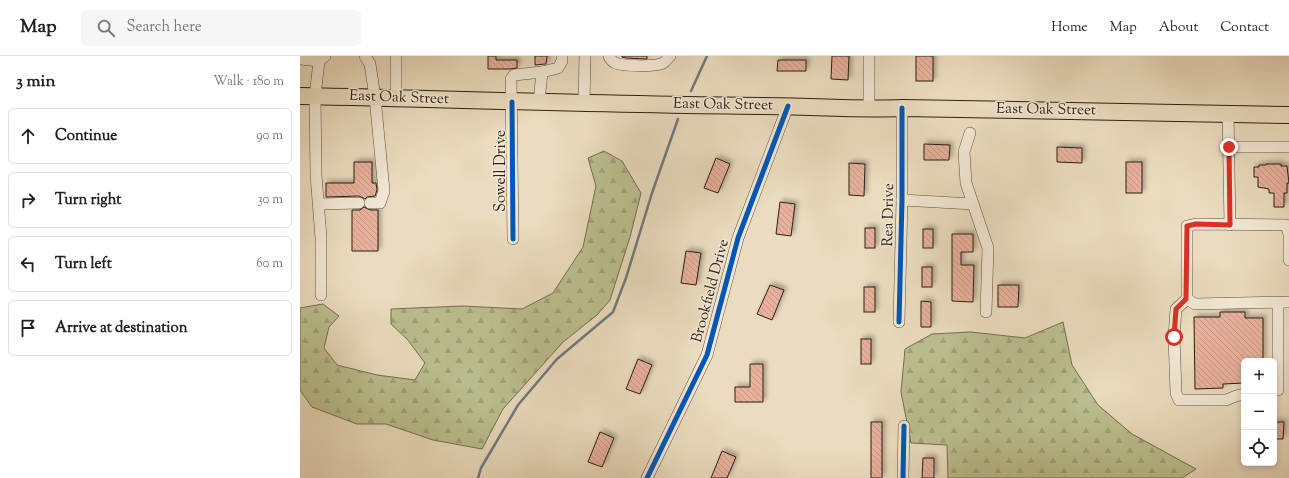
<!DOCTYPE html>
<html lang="en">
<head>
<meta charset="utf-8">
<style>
  :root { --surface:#fff; --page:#f6f6f6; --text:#202124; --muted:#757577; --line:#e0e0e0 }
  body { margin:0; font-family:"Sorts Mill Goudy",serif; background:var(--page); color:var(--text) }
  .controls { position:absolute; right:12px; bottom:12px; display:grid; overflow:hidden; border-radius:6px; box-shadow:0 2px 6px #0003 }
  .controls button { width:36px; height:36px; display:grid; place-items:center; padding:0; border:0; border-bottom:1px solid var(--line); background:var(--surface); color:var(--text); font:20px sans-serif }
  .stop { position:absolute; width:12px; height:12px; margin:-9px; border:3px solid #d93025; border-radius:50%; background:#fff }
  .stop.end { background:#d93025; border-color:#fff; box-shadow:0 1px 4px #0008 }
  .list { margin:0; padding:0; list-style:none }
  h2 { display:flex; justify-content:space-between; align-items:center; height:52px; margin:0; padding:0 16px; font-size:17px }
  h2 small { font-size:13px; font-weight:400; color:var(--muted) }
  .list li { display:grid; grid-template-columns:26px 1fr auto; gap:12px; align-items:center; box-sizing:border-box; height:56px; margin:0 8px 8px; padding:0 8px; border:1px solid var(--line); border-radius:6px }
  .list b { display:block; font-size:15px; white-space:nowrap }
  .list em { font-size:13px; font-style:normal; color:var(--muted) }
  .icon { flex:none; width:22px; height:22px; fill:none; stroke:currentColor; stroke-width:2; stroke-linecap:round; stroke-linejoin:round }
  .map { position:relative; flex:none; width:989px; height:422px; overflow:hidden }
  header { display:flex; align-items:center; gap:24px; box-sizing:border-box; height:56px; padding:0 20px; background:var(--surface); border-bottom:1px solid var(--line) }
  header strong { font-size:19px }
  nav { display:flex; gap:22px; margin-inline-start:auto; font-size:14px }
  .search { width:280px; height:36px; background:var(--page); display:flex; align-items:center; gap:10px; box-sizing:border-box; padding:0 14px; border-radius:6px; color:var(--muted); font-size:15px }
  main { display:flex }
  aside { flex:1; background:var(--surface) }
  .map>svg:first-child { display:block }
  .forest { fill:url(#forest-firs); stroke:#746e53 }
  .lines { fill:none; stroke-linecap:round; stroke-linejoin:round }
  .stream { stroke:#707a7b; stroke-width:2.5 }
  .building { fill:url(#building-back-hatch); stroke:#2c1e17; filter:url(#shadow) }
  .minor-casing { stroke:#5c4e41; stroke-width:12 }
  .highway-casing { stroke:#2c1e17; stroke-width:18 }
  .minor { stroke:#f2e8d5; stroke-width:11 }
  .highway { stroke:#ebdcbf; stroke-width:16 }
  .cycleway-casing { stroke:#f2e8d5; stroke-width:8 }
  .cycleway { stroke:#0057b8; stroke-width:5 }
  .route { stroke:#d93025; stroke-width:5 }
  .labels { text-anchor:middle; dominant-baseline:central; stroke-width:3; stroke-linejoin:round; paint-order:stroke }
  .street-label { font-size:15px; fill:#2c1e17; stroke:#f2e8d5 }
</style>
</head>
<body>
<header>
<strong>Map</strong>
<div class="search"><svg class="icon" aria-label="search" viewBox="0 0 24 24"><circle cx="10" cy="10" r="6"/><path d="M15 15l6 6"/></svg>Search here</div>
<nav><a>Home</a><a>Map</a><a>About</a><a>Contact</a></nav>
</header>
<main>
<aside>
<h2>3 min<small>Walk · 180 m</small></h2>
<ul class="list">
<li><svg class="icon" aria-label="ahead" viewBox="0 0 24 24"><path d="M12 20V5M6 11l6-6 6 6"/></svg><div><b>Continue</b></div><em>90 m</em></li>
<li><svg class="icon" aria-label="right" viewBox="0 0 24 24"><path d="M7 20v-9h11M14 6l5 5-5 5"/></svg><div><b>Turn right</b></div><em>30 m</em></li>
<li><svg class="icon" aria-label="left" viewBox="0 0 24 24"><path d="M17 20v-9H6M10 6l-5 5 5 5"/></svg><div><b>Turn left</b></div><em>60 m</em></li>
<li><svg class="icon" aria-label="arrive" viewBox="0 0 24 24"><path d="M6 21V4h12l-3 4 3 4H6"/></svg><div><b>Arrive at destination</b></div></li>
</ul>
</aside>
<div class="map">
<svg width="989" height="422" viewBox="0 0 989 422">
  <defs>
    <pattern id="forest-firs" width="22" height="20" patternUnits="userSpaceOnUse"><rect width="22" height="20" fill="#bbbf8f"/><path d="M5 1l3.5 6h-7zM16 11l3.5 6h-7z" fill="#a1a47b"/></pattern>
    <pattern id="building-back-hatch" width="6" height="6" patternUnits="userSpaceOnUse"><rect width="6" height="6" fill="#e7b19c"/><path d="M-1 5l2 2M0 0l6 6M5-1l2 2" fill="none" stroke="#c69886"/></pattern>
    <filter id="shadow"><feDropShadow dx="3" dy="-3" stdDeviation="2" flood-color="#0004"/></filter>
  </defs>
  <rect width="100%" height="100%" fill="#ebdcbf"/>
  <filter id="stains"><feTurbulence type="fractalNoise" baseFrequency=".005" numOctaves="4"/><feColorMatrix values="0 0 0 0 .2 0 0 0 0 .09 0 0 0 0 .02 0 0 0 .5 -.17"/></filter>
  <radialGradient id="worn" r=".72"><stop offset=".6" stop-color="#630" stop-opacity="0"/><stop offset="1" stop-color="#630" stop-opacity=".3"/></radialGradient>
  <g class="forest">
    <polygon points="304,95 322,105 341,137 330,181 310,244 297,259 263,286 203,353 182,393 133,384 86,368 57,368 12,351 0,334 0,252 23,248 39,260 29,271 24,292 37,309 77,319 115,324 125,307 107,283 91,268 91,253 162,250 222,253 253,237 283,191 296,130 288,102"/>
    <polygon points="763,266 772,309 798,349 832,378 896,413 882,422 648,422 647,389 611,387 601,336 605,293 632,278 671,276 725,282"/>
  </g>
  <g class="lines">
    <g class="stream">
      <polyline points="391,35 407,0"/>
      <polyline points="178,422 181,412 218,349 257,303 313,256 326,222 352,137 378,63"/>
    </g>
  </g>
  <g class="building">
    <polygon points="188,0 196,0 196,4 217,4 217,12 210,13 188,13"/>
    <polygon points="235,0 247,0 246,8 235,9"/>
    <polygon points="322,0 347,0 347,3 326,2 322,1"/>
    <polygon points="532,0 549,0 548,24 531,23"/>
    <rect x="616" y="0" width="17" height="25"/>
    <polygon points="478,4 506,4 506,15 477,15"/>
    <polygon points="624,88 650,89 649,104 624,104"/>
    <polygon points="757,91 782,92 782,107 757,106"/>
    <polygon points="416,102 430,108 418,137 404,132"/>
    <polygon points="54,106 72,106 72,127 76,127 77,134 75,140 67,141 65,143 59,140 26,141 26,127 54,127"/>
    <rect x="826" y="106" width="16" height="31"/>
    <polygon points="549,107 565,108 564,140 549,139"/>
    <polygon points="966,108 981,108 981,110 987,110 989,127 987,127 987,137 984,137 984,151 974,151 974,137 969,137 969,133 958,131 958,121 954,121 954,111 959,111 959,109 966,109"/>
    <polygon points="480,146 495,148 491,180 476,178"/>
    <polygon points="64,151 70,154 78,154 78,195 52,195 52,154 60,154"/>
    <rect x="565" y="172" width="10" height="20"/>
    <rect x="623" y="173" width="10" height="19"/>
    <polygon points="652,178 673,178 673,196 661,196 661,209 674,209 673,246 652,245"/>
    <polygon points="386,195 401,197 396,229 381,227"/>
    <rect x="622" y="211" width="10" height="20"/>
    <polygon points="470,229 484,234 472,264 457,258"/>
    <polygon points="698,229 719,229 718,251 698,251"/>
    <rect x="564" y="231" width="11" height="25"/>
    <polygon points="621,245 631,246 631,271 621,271"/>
    <polygon points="920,256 945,256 945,262 963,262 963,305 944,305 944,327 923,328 923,332 895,333 894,261 920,261"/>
    <rect x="561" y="283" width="10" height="25"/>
    <polygon points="338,303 352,309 340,338 326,333"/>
    <polygon points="450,308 463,308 463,346 435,346 435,331 450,331"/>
    <rect x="571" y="366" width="11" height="56"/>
    <polygon points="974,366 984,366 983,383 974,383"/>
    <polygon points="300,376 314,382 302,411 288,406"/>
    <polygon points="422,395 436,401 427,422 411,422"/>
    <polygon points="623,402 634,402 634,422 622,422"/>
  </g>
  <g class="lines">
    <defs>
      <g id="minor">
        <polyline points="65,0 70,8 75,41 84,135 80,147 70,147"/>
        <path d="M 309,0 C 310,3 312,5 315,7 C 323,10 356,11 363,7 C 366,5 368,2 370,0"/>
        <polyline points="0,3 19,5"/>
        <polyline points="96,42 96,0"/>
        <polyline points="239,46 242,16"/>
        <polyline points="284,47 285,0"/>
        <polyline points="569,54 569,0"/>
        <polyline points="928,57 930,169"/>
        <polyline points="670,77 664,96 666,127 688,192 686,256"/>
        <polyline points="929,91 989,91"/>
        <polyline points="602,144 673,148"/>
        <polyline points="19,148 59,147"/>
        <polyline points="213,183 211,23 214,19 242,16 258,12 262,5 262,0"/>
        <polyline points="989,204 989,178 986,169 896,168 887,170 887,243 895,248 989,246"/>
        <polyline points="21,239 21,182 16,119 15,40 19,5 25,0"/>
        <polyline points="887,243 876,253 874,281 876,337 879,344 926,344 936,340 944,338"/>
        <polyline points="978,247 978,334"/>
        <polyline points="599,266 602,144 602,52"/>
        <polyline points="347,422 407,299 438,182 488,50"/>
        <polyline points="603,422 604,370"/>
      </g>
      <path id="highway" d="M 0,40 C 154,43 309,49 463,50 C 509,50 556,54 602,52 L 989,59"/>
    </defs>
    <use href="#minor" class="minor-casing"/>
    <use href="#highway" class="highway-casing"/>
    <use href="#minor" class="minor"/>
    <use href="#highway" class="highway"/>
    <defs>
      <g id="cycleway">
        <polyline points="212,46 213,183"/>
        <polyline points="599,266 602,144 602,52"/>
        <polyline points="347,422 407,299 438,182 488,50"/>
        <polyline points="603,422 604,370"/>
      </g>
    </defs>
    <use href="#cycleway" class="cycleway-casing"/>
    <use href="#cycleway" class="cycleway"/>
  </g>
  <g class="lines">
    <polyline class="route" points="874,281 876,253 886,243 887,170 896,168 930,169 929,91"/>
  </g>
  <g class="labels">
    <g class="street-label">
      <text transform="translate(99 42) rotate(2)">East Oak Street</text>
      <text transform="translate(423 49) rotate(1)">East Oak Street</text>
      <text transform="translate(746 54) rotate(1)">East Oak Street</text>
      <text transform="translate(201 115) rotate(-90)">Sowell Drive</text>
      <text transform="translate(589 159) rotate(-89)">Rea Drive</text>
      <text transform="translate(411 235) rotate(-75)">Brookfield Drive</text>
    </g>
  </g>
  <rect width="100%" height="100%" filter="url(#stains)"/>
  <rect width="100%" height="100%" fill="url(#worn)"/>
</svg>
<div class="controls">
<button>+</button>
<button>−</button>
<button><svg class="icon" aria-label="locate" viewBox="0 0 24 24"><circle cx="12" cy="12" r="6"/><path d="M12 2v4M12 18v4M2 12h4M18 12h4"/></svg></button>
</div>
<div class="stop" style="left:874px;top:281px"></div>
<div class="stop end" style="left:929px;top:91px"></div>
</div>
</main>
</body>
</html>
